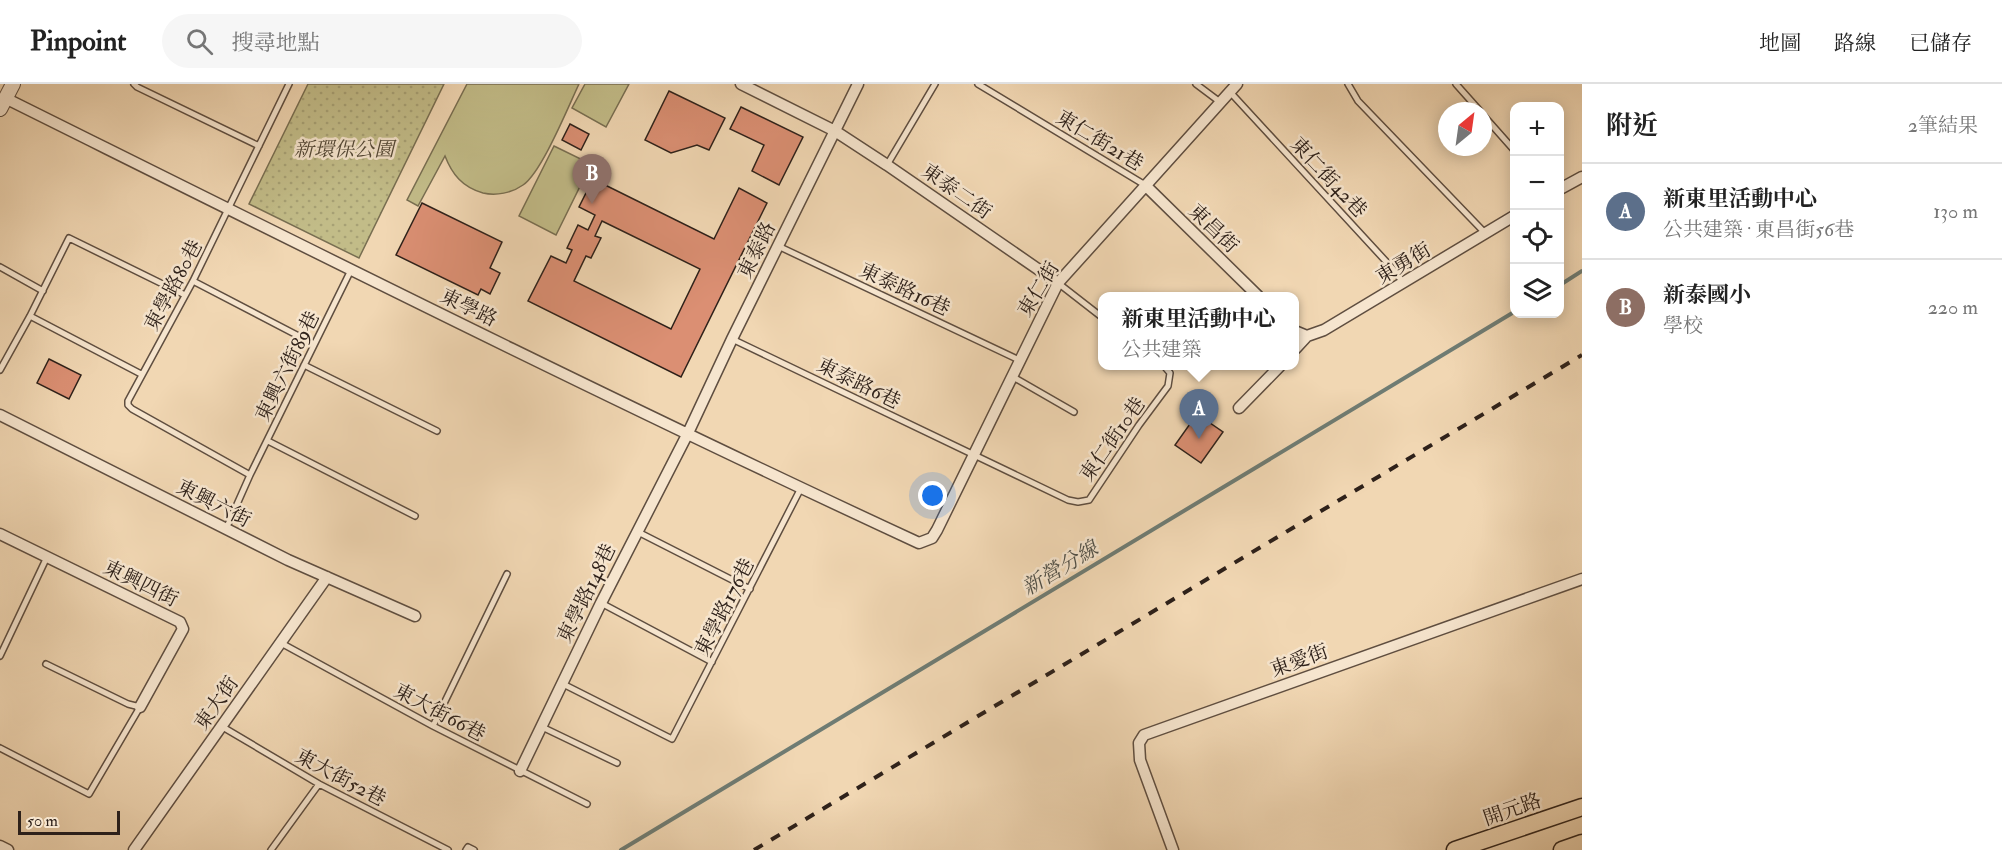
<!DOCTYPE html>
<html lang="zh-TW">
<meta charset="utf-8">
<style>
:root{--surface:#fff;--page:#f6f6f6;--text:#222;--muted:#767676;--line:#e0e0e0;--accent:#b45309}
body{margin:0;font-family:"IM FELL Double Pica","Noto Serif TC",serif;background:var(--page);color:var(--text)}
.controls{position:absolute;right:18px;top:18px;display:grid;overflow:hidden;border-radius:12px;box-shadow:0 3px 15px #0003}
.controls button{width:54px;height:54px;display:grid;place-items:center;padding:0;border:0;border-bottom:2px solid var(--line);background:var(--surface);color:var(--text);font:30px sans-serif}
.compass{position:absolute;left:1438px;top:18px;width:54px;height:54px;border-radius:50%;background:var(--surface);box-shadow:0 3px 15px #0003;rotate:29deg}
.scale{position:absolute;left:18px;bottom:15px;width:102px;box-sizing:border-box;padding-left:6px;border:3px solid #2e211a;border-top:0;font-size:16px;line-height:21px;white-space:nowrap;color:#2e211a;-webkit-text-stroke:4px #f6e5ce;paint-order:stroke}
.you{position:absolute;left:933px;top:412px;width:21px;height:21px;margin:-15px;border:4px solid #fff;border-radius:50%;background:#1a73e8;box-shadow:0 0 0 9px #1a73e833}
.badge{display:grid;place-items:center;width:39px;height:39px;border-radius:50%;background:var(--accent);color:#fff;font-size:20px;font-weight:700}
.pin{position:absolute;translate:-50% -50px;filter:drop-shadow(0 2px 3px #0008)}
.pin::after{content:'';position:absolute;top:32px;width:21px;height:18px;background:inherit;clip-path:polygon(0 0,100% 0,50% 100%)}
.popup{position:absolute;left:1098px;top:208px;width:201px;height:78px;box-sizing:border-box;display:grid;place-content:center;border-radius:12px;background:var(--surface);filter:drop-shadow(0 2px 4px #0005);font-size:20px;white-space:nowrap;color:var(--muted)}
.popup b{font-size:22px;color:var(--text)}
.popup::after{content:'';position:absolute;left:50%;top:100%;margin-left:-12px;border:12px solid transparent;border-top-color:var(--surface)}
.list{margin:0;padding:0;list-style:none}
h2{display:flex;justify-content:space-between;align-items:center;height:78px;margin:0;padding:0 24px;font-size:26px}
h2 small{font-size:20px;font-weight:400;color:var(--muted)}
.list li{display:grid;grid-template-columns:39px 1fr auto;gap:18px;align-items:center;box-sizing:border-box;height:96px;padding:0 24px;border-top:2px solid var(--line)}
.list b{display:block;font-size:22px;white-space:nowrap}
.list p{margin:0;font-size:20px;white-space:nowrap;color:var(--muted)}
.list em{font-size:20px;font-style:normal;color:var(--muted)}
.icon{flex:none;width:33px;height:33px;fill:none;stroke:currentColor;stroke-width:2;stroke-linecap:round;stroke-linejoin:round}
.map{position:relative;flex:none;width:1582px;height:766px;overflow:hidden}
header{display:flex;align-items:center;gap:36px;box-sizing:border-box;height:84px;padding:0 30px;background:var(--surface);border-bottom:2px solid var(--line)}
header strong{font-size:28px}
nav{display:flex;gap:33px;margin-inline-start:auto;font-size:21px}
.search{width:420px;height:54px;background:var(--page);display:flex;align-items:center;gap:15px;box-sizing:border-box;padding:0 21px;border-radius:33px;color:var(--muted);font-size:22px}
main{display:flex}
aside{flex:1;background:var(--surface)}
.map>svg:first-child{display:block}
.grass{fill:url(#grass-dots);stroke:#786e51;stroke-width:1.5}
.garden{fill:#c2bc88;stroke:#786e51;stroke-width:1.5}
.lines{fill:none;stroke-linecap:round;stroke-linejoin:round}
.stream{stroke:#6f7c73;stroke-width:4}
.building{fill:#db8f73;stroke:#2e211a;stroke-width:1.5;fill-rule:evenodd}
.service-casing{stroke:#5f4e40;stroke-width:8}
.minor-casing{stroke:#5f4e40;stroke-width:13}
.tertiary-casing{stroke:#5f4e40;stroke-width:16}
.primary-casing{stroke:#2e211a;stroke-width:19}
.service{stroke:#f6e5ce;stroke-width:5}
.minor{stroke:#f6e5ce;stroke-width:10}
.tertiary{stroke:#f6e5ce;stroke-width:14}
.primary{stroke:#f1d7b3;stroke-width:16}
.rail{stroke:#2e211a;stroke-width:4;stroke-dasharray:10 10;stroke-linecap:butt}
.labels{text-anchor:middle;stroke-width:5;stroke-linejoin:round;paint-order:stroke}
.street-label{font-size:20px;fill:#2e211a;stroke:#f6e5ce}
.park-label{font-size:20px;font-style:italic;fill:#534836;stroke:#f6e5ce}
.water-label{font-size:21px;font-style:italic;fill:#4f4f47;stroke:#f6e5ce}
</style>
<header>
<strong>Pinpoint</strong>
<div class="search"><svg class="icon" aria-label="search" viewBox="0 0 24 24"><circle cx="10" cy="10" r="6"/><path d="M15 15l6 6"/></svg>搜尋地點</div>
<nav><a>地圖</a><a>路線</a><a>已儲存</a></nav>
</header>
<main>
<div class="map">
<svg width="1582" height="766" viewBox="0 0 1582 766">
<defs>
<pattern id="grass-dots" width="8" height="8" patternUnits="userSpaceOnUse" patternTransform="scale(1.5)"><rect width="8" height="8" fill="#c2bc88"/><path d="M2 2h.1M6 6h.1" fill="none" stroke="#a7a175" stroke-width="1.8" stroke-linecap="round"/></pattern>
</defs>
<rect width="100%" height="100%" fill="#f1d7b3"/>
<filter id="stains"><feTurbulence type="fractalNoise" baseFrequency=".00333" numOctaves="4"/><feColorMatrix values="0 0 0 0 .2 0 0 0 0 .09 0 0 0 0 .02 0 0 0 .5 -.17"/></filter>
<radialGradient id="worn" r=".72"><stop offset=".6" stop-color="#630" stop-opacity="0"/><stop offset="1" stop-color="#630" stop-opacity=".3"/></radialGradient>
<!-- grass -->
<path class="grass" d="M308,0H444L359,174L249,120Z"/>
<!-- garden -->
<path class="garden" d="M467,0H579C568,23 542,88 523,101C512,109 496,112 483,109C462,103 452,90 445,72L418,122L407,116Z
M585,0H629L606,43L572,24Z
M554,62L591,80L556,151L519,132Z"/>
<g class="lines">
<!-- stream -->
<path class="stream" d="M1560,201L1582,187
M621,766L1514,228"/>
</g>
<!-- building -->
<path class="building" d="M669,7L725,34L709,66L697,61L671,69L645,56Z
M741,23L803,53L779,101L752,87L764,61L730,45Z
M570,40L589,50L581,66L562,56Z
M593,95L714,155L739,104L767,119L681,293L528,217L551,172L566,179L572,166L567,164L578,141L588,146L595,131L579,123ZM602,137L700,185L671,245L574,197L586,172L591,174L601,154L595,152Z
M422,119L502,158L490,184L500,189L490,210L481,205L478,211L396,171Z
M49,275L81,291L69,315L37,299Z
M1197,330L1223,348L1201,379L1175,361Z"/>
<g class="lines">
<!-- service casing -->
<g class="service-casing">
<path id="service" d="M134,0L137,3L259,62
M978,0L1145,101
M1196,0L1220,18
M1348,0L1358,17L1486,150
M1456,0L1480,27
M1230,8L1393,185L1404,200
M1483,31L1514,66
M887,81L935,0
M778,162L1019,276
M0,183L43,207
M193,197L314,260
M1058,199L1103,234
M30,232L141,290
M732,255L1068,416L1078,418L1089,416L1139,341L1168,302L1170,289L1164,282
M304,281L437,347
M0,286L30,232L69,154L185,211
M1013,293L1074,328
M268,357L415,432
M250,391L132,325L128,321V317L193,197L289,0
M226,445L250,391L351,186
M638,448L750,505
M601,519L712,578
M281,559L433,642L587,720
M0,572L47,473
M563,600L672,655L801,404
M221,642L319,700L448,766
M433,642L507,490
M542,643L617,679
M0,664L89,710L140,623L128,620L46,580
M271,766L319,700
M466,766L468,763L474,766"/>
</g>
<!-- minor casing -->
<g class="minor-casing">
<path id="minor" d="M741,0L835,47L887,81L1058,199
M5,14C309,165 612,317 919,459L932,454L937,446L1058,199L1237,0
M1145,101L1258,212
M1560,105L1582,93
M1295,247L1307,252
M1295,265L1307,252L1324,246L1514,132
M1239,324L1280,282
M0,331L288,476L415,532
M0,450L180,538L183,545L140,623
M520,687L601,519L688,349L732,255L858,0
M0,762L8,766
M134,766L327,493
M1173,766L1140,676L1139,659L1144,651L1582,495"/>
</g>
<!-- tertiary casing -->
<g class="tertiary-casing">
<path id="tertiary" d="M0,25L13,0"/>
</g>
<!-- primary casing -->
<g class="primary-casing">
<path id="primary" d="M1455,766L1582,723
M1562,766L1582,759"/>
</g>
<!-- service -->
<use href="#service" class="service"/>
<!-- minor -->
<use href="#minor" class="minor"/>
<!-- tertiary -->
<use href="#tertiary" class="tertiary"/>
<!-- primary -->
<use href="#primary" class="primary"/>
<!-- rail -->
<path class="rail" d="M754,766L1582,271"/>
</g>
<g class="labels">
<!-- street labels -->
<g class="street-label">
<text transform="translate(1100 56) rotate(31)" y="7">東仁街21巷</text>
<text transform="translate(1329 93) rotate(47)" y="7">東仁街42巷</text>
<text transform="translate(957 107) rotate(35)" y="7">東泰二街</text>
<text transform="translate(1214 144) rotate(44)" y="7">東昌街</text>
<text transform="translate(756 166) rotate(-64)" y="7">東泰路</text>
<text transform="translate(1403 179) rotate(-31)" y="7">東勇街</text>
<text transform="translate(173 201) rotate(-62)" y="7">東學路80巷</text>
<text transform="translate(905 205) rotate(25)" y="7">東泰路16巷</text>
<text transform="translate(1038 205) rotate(-59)" y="7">東仁街</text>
<text transform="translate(469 223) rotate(26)" y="7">東學路</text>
<text transform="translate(287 282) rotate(-64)" y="7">東興六街89巷</text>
<text transform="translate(859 299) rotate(26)" y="7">東泰路6巷</text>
<text transform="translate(1112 355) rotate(-55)" y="7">東仁街10巷</text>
<text transform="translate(214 419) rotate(27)" y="7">東興六街</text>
<text transform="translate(141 499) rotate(26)" y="7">東興四街</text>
<text transform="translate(586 509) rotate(-64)" y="7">東學路148巷</text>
<text transform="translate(724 523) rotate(-63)" y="7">東學路176巷</text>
<text transform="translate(1299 576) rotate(-20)" y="7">東愛街</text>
<text transform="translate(216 619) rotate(-55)" y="7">東大街</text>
<text transform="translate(440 628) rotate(28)" y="7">東大街66巷</text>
<text transform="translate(341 693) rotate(28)" y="7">東大街52巷</text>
<text transform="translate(1512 725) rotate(-19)" y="7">開元路</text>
</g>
<!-- park labels -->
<g class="park-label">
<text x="344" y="72">新環保公園</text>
</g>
<!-- water labels -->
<g class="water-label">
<text transform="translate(1060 484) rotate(-31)" y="7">新營分線</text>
</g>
</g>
<rect width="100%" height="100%" filter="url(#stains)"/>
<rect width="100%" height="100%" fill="url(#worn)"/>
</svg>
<div class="controls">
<button>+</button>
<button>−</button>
<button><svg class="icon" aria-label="locate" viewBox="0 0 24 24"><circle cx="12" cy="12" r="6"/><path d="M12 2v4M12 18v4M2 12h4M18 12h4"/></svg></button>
<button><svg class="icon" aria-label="layers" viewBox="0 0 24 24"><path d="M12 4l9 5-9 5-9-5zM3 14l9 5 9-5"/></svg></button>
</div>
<svg class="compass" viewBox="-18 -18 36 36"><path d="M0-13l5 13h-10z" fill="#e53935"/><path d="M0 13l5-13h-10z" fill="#767676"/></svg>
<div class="scale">50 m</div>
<div class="you"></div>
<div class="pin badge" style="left:1199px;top:355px;background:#5c6f8a">A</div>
<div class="popup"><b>新東里活動中心</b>公共建築</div>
<div class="pin badge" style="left:592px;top:120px;background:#8d6e63">B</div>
</div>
<aside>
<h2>附近<small>2筆結果</small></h2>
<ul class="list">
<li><span class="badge" style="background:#5c6f8a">A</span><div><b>新東里活動中心</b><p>公共建築 · 東昌街56巷</p></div><em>130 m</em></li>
<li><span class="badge" style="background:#8d6e63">B</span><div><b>新泰國小</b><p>學校</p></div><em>220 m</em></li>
</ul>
</aside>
</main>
